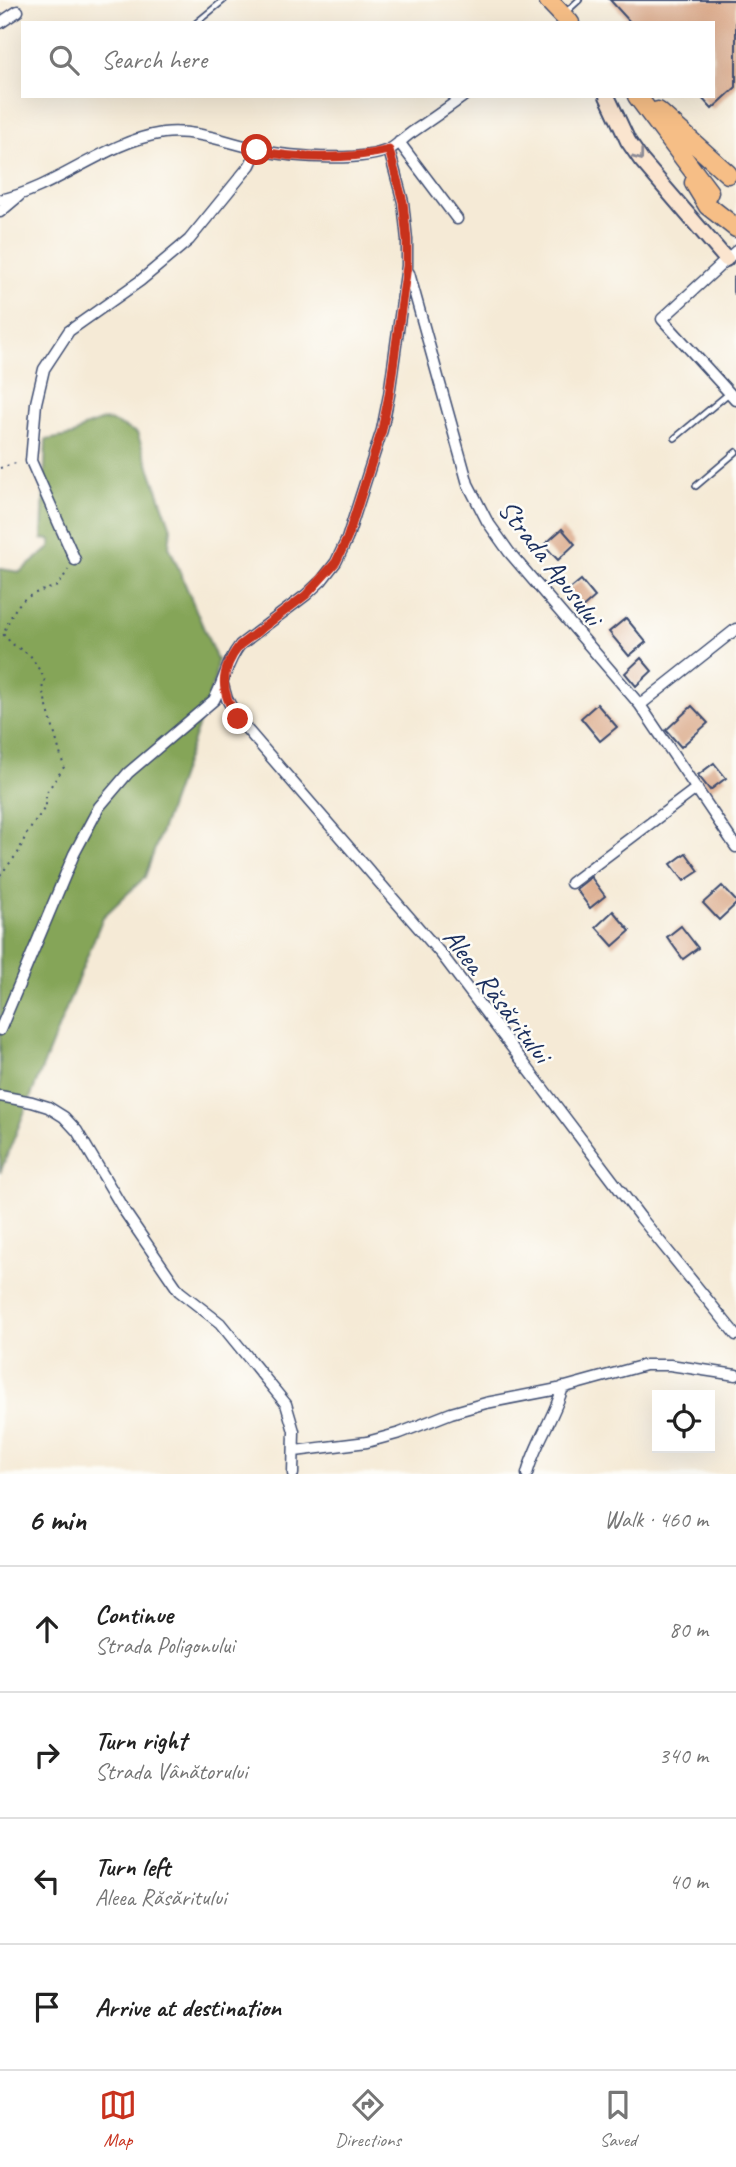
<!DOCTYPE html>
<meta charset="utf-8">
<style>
:root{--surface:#fff;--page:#f2f2f2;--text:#222;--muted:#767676;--line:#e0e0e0;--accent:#c8321e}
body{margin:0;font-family:Caveat,sans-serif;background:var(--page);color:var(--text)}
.controls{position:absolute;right:21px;bottom:21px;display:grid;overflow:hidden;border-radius:0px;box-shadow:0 7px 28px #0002}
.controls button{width:63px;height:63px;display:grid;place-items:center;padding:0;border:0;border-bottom:2px solid var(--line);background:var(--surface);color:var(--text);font:35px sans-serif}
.stop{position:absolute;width:21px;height:21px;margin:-16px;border:5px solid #c8321e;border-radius:50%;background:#fff}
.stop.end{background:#c8321e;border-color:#fff;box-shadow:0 2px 7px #0008}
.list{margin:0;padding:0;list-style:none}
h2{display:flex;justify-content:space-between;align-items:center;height:91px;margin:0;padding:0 28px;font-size:30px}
h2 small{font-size:23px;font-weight:400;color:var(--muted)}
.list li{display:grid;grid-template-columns:46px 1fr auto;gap:21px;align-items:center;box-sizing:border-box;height:126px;padding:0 28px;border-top:2px solid var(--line)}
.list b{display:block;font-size:26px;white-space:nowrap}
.list p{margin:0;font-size:23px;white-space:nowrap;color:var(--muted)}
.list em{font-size:23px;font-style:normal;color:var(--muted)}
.icon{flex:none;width:38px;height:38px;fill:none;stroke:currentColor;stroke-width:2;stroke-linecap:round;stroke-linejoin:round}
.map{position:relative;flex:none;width:736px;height:1474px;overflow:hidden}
.search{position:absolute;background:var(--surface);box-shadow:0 7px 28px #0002;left:21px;right:21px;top:21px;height:77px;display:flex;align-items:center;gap:18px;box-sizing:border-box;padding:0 24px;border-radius:0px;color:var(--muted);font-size:26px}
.sheet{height:595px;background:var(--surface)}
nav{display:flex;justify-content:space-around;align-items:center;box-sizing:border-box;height:98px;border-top:2px solid var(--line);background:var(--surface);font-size:19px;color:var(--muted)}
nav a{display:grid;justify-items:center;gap:4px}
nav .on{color:var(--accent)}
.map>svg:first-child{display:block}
.forest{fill:#85a559;stroke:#506a5c;stroke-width:2}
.building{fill:#daa888}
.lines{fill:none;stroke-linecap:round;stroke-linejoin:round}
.lane-casing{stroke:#3c4b70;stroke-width:8}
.street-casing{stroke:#3c4b70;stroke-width:13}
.secondary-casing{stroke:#3c4b70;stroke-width:18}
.highway-casing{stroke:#3c4b70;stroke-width:21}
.path{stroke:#3c4b70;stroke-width:2;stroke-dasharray:2 5;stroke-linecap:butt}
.lane{stroke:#fff;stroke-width:4.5}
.street{stroke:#fff;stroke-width:10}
.secondary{stroke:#fbe5cf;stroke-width:14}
.highway{stroke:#f6be86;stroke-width:18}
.oneway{stroke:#8b8a96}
.route{stroke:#c8321e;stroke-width:9}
.labels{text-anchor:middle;stroke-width:5;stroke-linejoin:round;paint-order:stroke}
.street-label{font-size:28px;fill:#1b2f5e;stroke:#fdfcf7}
</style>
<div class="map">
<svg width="736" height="1474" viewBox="0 0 736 1474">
<rect width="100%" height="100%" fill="#fdfcf7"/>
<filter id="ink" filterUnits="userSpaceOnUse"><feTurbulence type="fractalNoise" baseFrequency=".0143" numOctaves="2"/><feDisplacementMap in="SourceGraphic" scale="14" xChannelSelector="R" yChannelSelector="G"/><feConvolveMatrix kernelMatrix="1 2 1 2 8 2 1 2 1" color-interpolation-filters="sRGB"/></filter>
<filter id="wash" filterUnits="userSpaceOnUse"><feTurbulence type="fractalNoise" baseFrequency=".00686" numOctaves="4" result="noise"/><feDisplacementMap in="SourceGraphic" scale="28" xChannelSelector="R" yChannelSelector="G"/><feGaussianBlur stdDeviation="1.57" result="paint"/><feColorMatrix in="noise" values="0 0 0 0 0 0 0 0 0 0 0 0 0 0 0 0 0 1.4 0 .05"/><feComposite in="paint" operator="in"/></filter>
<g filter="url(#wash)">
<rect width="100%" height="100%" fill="#f5ead6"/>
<!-- forest -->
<path class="forest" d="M103,420L111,421L137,433L171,528L169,546L217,660L215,678L145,877L103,917L0,1173V569L20,572L50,548L51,540L42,539L46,440L74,435L84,427Z"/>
<g id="blocks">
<!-- building -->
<path class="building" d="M610,0H736V87L712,109L700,96H713V23H631Z
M562,529L575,544L558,560L544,545Z
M581,580L595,597L580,610L565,593Z
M626,618L646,642L629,656L609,632Z
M641,658L652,671L636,686L625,673Z
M597,704L617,727L600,741L581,718Z
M692,706L708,723L681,747L666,730Z
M714,763L726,778L710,790L698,775Z
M686,853L699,871L684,881L671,864Z
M591,877L605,896L590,908L576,889Z
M722,886L736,901V904L719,920L703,903Z
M613,911L630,931L613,946L596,927Z
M681,926L698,948L683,959L667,937Z"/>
</g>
</g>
<g filter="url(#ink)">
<use href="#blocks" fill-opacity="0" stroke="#3c4b70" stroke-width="2"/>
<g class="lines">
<!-- lane casing -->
<g class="lane-casing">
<path id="lane" d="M566,12L579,0
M196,23L224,0
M736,280V291
M675,438L728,394
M696,486L736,452"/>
</g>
<!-- street casing -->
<g class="street-casing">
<path id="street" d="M0,23L18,11
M399,142L457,219
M0,200C57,188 104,142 163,133C192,129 224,141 252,148C282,157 362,163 390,149C397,145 404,138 411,133C429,121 446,109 464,96
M0,212L19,196
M736,251L662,319L736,400
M409,273L468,484L487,521L509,552L640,705L736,847
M75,560L31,461L36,403L44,369L69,331L140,281L189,240L250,165L257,150
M223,685L227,699L238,719L442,955L641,1218L736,1335
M640,705L736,629
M571,883L697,788
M0,1030L74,854L99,807L128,773L214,700C224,682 227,661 240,645L306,595L322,580L336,562L347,539L382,430L389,395L407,266V240L403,202L389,150
M0,1096L32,1102L48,1107L64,1117L77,1131L125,1212L179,1291L220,1323L286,1404L294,1431L293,1474
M295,1451L367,1442L400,1433L451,1413L486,1403L558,1389L645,1365H670L736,1375
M527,1474C535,1443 554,1418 563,1387"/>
</g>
<!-- secondary casing -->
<g class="secondary-casing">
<path id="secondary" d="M607,96L628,141L641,160L726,259"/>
</g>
<!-- highway casing -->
<g class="highway-casing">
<path id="highway" d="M548,0L570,23
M637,96L709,192
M658,111L728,174
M694,183L708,206L736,228"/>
</g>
<!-- path -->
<path class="path" d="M0,468L19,462
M0,875L18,853L26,835L46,806V793L64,767L42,689L45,679L30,655L12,644L3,634C18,600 21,596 58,586L68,570"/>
<!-- lane -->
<use href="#lane" class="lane"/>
<!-- street -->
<use href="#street" class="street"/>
<!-- secondary -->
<use href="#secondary" class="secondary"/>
<!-- highway -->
<use href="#highway" class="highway"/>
</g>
<!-- one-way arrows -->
<defs><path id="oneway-chevron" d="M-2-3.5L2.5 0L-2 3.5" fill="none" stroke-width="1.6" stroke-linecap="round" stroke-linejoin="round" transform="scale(1.75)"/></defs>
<use class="oneway" href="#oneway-chevron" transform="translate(639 156) rotate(53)"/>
</g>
<g class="lines" filter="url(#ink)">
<!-- route -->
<path class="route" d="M238,719C220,692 219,671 240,645L306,595L336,562L347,539L382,430L389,395L407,266V240L403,202L389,150C352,159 294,160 257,150"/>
</g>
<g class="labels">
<!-- street labels -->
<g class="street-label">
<text transform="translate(551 562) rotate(52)" y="10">Strada Apusului</text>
<text transform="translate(498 995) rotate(53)" y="10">Aleea Răsăritului</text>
</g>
</g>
</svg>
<div class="controls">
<button><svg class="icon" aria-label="locate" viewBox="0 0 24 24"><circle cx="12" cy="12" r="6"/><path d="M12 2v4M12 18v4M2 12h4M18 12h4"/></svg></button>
</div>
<div class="stop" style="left:257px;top:150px"></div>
<div class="stop end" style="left:238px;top:719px"></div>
<div class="search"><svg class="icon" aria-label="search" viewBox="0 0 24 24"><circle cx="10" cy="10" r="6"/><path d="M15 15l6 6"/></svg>Search here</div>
</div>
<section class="sheet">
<h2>6 min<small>Walk · 460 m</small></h2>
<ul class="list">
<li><svg class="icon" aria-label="ahead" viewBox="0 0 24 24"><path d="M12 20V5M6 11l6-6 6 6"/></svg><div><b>Continue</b><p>Strada Poligonului</p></div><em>80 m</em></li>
<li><svg class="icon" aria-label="right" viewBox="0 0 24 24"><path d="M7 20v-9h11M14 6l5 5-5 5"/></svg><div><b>Turn right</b><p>Strada Vânătorului</p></div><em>340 m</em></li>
<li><svg class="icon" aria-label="left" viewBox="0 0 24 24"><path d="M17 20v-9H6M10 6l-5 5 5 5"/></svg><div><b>Turn left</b><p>Aleea Răsăritului</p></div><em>40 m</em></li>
<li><svg class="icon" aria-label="arrive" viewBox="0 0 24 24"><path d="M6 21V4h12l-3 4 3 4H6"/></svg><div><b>Arrive at destination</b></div></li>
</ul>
</section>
<nav>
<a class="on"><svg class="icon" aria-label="map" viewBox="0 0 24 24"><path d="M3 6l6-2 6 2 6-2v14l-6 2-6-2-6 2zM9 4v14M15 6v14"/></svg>Map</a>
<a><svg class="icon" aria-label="directions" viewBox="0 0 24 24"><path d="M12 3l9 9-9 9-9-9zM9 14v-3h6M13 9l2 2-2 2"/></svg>Directions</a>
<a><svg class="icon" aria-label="saved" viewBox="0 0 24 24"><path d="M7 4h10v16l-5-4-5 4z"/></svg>Saved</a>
</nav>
